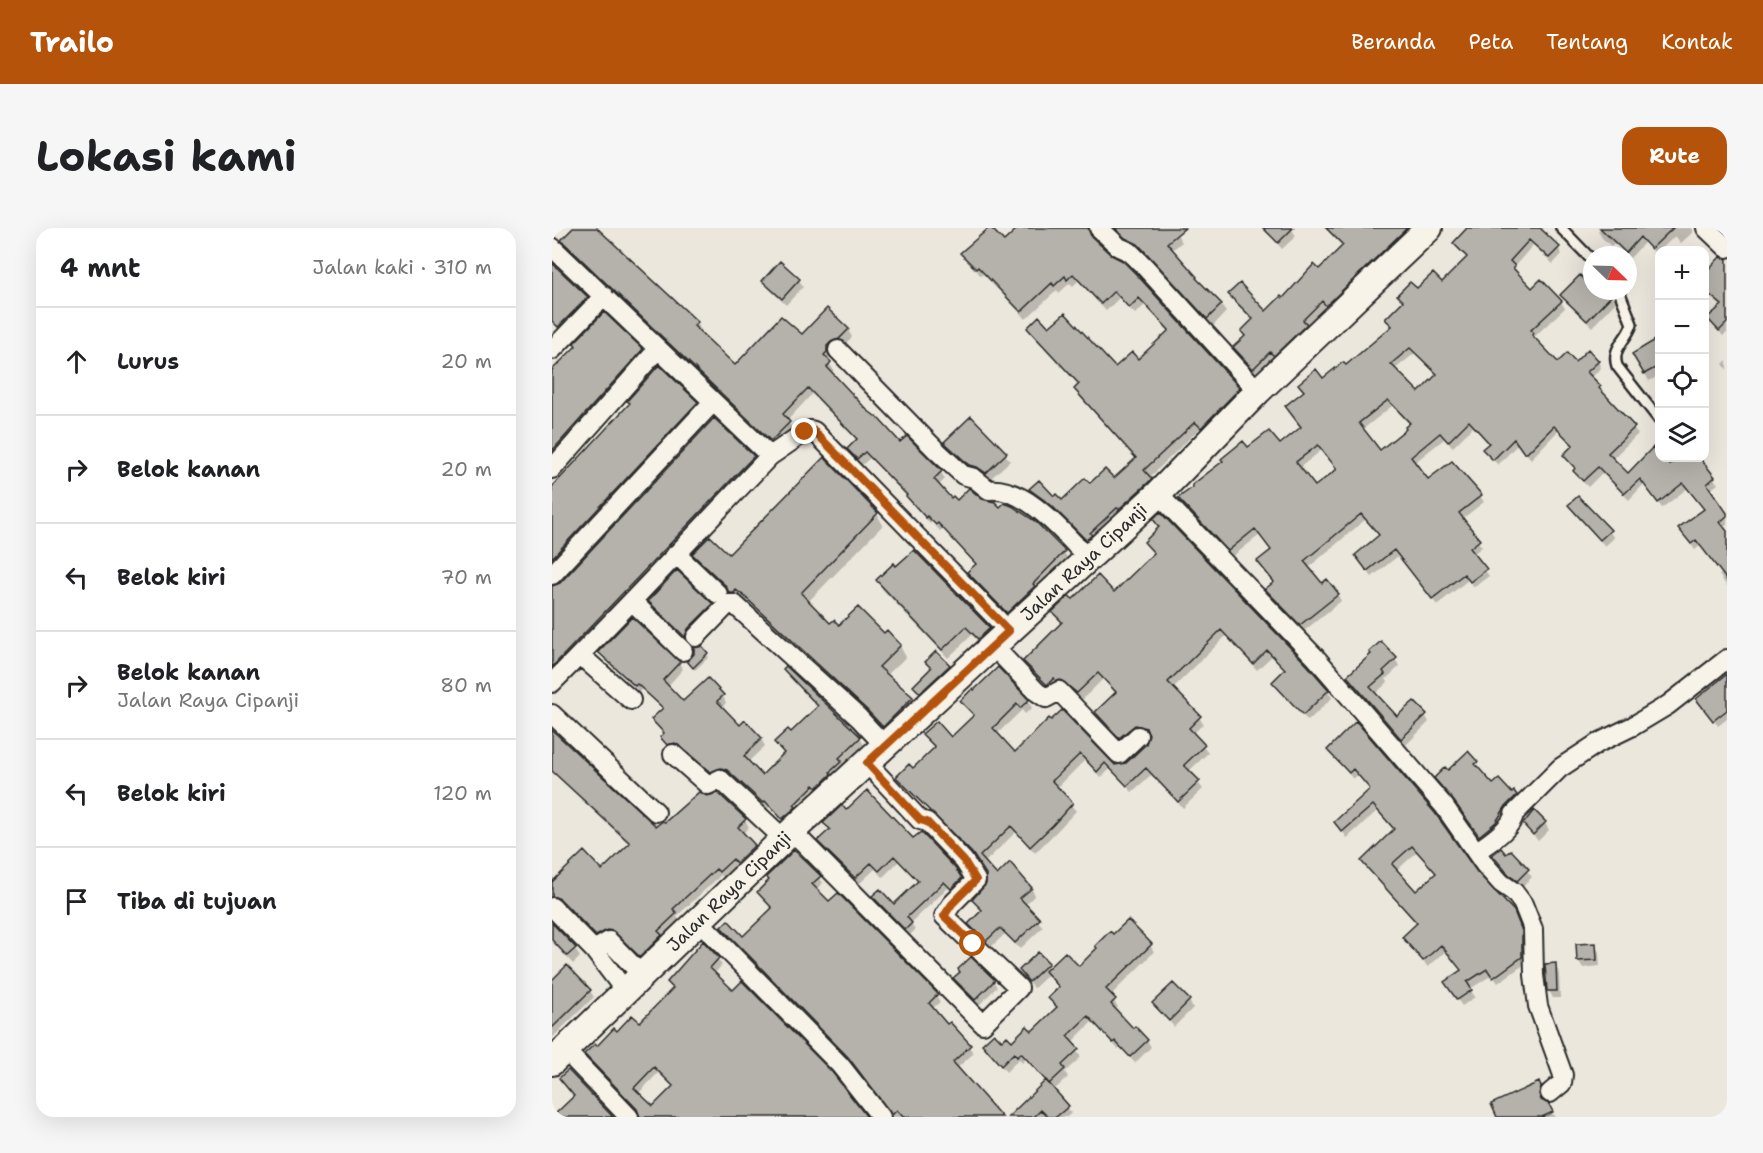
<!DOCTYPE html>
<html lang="id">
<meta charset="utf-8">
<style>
:root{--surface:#fff;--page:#f6f6f6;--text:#202124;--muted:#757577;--line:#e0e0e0;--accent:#b45309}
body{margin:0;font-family:"Shantell Sans",sans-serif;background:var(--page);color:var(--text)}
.controls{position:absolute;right:18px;top:18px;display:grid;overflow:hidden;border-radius:12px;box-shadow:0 6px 24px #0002}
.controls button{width:54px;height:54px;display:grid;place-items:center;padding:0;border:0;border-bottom:2px solid var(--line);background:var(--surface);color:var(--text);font:30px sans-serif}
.compass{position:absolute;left:1031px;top:18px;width:54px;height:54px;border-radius:50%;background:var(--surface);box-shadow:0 6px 24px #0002;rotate:113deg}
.stop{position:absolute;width:18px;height:18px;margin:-14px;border:4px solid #b45309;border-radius:50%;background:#fff}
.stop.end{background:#b45309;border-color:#fff;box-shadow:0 2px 6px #0008}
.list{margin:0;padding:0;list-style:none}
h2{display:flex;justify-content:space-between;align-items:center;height:78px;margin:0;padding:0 24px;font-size:26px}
h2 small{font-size:20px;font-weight:400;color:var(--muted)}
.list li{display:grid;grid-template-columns:39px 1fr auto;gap:18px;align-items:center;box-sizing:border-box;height:108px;padding:0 24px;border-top:2px solid var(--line)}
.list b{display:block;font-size:22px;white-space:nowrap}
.list p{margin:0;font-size:20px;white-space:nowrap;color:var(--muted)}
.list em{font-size:20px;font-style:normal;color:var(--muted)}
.icon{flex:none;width:33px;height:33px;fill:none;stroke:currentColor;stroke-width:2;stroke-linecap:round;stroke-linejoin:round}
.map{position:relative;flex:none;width:1175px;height:889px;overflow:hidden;border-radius:18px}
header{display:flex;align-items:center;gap:36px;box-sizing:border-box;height:84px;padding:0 30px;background:var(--accent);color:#fff}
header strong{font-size:28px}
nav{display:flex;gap:33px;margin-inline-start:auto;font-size:21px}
.intro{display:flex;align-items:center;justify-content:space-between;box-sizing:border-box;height:144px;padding:0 36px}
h1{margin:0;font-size:42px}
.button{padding:15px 27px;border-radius:18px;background:var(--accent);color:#fff;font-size:21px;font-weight:700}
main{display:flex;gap:36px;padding:0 36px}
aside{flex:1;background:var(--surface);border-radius:18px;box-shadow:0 6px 24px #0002}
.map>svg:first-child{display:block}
.shadow{fill:#0003;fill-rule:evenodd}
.building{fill:#b5b2ab;stroke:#2b2b2b;stroke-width:1.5;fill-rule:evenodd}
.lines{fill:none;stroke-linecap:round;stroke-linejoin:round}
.service-casing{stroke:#2b2b2b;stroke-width:14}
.minor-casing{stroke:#2b2b2b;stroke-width:22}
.secondary-casing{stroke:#2b2b2b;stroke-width:30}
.service{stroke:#f7f3e8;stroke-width:9}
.minor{stroke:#f7f3e8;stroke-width:18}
.secondary{stroke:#f7f3e8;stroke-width:26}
.route{stroke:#b45309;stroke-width:8}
.labels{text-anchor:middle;stroke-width:6;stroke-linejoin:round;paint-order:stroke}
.street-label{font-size:18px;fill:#2b2b2b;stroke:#f7f3e8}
</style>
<header>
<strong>Trailo</strong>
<nav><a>Beranda</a><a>Peta</a><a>Tentang</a><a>Kontak</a></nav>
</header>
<div class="intro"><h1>Lokasi kami</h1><a class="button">Rute</a></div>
<main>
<aside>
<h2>4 mnt<small>Jalan kaki · 310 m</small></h2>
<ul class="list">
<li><svg class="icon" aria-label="ahead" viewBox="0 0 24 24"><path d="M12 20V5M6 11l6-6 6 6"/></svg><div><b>Lurus</b></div><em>20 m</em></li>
<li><svg class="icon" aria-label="right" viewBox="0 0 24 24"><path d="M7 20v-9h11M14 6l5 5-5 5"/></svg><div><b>Belok kanan</b></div><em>20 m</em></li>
<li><svg class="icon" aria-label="left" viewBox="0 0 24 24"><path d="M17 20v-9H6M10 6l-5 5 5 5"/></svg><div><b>Belok kiri</b></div><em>70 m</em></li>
<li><svg class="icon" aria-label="right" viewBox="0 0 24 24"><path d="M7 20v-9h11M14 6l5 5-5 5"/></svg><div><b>Belok kanan</b><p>Jalan Raya Cipanji</p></div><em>80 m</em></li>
<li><svg class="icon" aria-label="left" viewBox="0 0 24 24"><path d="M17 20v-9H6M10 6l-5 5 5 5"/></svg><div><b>Belok kiri</b></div><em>120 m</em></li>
<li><svg class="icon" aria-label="arrive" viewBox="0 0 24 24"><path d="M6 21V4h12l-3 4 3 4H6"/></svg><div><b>Tiba di tujuan</b></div></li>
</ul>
</aside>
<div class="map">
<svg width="1175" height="889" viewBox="0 0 1175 889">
<rect width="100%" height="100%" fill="#ebe7dd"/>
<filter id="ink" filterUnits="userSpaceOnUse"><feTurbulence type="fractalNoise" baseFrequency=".0167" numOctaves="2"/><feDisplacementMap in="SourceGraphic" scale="12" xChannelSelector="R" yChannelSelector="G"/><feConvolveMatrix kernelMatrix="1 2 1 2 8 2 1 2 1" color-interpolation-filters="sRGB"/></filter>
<g filter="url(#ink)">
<!-- shadow -->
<path class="shadow" d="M23,0H43L145,95L149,102L146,105L183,139L250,109L296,102L300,109L291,118L279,126L276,134L282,142L279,145L314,183L348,216L355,210L389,244L393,251L386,258L399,272L405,274L429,272L512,324L516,331L460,391L421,351L417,344L425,337L391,301L388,303L380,294L378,296L355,269L318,230L310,237L301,228L297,221L306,213L260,166L235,193L241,202L223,219L15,19L11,12Z
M468,0H543L540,11L687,161L691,169L654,207L648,200L597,250L603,259L539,319L505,285L483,269L479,262L510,274L538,257L562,252L584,231L528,169L524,161L528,158L481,108L477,100L497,101L563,141L586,133L617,104L593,77L583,86L567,70L554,83L526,53L521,58L518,55L507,65L505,62L474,91L431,46L429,48L410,25L451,15Z
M561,0H623L622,2L630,14L619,23L669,77L674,84L661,98L592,24L579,17Z
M712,0H739L744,8L730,21Z
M773,0H858L861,5L778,83L774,79L755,99L757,104L706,147L683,119L694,109L701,93L682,73L678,66L714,85L767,43L791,19Z
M917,0H992L989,4L1006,20L1010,26L1001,36L981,17L962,39L980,62L1009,74L1013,80L982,109L1006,136L1046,133L1049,140L1039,150L1086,206L1060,231L1076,247L1101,221L1108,230L1118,238L1129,230H1146L1166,256L1157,263L1175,288V297L1171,300L1175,306V358L1167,347L1170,345L1149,317L1143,322L1132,307L1153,282L1136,260L1110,280L1092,256L1077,272L1050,245L1036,259L1026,249L1022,243L1024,242L1013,228L1022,219L1006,203L979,231L966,216L946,237L932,222L938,216L921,199L901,219L892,211L862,235L876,253L928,268L932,274L910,291L930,319L921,326L937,348L922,359L916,352L885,377L846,328L820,349L808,334L828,308L814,291L756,340L770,357L786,367L789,373L752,403L719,368L715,361L723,355L707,333L720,323L708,307L681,328L632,277L628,271L696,221L728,219L750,200L753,164L748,156L771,152L793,139L841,100L835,91L851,74L847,67L890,56L915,30L903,15ZM863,125L885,148L867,166L842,142ZM840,178L858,197L856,202L828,224L810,202ZM770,222L786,242L763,260L747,240Z
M1050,0H1139L1141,4L1129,15L1123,8L1104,26L1093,14L1078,30L1062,15L1059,18L1050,10L1046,3Z
M1175,32V106L1174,105L1171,108L1157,91L1170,79L1152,63V49Z
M0,37L34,70L39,77L11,105L0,94Z
M247,52L251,59L234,77L216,60L212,53Z
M1040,63H1056L1064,74L1040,99L1014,74L1010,67Z
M1102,114L1108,123V147L1097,153L1082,126Z
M89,122L94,129L5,229L0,224V144Z
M1175,132V142L1171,136Z
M77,173L144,175L148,182L0,342V262L79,176Z
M162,192L201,229L205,236L0,450V359L9,356Z
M394,214L453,226L458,233L438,251L422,244L398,221Z
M272,231L325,286L331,297L256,374L278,398L332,407L335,404L348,418L354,429L334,448L360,470L366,481L338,509L198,377L191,372L188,375H185L180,367L148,337L142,326L177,328Z
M1018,278L1057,303L1062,310L1053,318L1022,285Z
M602,292L776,463L780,470L756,493L726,461L722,454L734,443L720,428L705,442L674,408L620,461L647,489L651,496L641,506L656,525L637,543L651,561L631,580L599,547L580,564L558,541L549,550L533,532L505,560L524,583L504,604L483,625L464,604L432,635L445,649L479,660L483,667L473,677L491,699L468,721L453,706L439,719L422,703L418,696L431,684L422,672L436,657L435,646L426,632L350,556L346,549L361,542L383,521L372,507L399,511L422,489L410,473H476L480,480L473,486L470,482L445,506L463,526L497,492L563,538L575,536L595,517L598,506L587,504L572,516L549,491L545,484L564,466L551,451L530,472L515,459L499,463L477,440L473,433L511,395L502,384L521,373L562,366L603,327L593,314L608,300Z
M362,324L437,401L442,410L432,420L420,407L396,430L331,362L326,353L344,340Z
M98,373L160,377L164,384L137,414L102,380Z
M829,415L848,438L834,451L836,454L823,466L845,491L873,487L877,494L854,517L796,448L820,427Z
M149,420L157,429L143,442L138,437Z
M48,424L127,435L131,441L115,459L131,475L171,468L174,475L169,480L188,499L209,511L213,518L196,534L210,549L233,526L224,514L239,506L266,480L237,448L234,441L308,510L312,517L290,537L292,541L235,597L218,579L215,581L180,549L174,546L163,550L133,524L127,521L120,523L109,509L112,507L101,492L111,481L90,461L87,464L52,431Z
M374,434L397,438L401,445L373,471L363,458L379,441Z
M1175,446V491L1166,498L1150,477Z
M804,495L923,645L965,691L973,712V736L946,755L940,747L918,761L923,769L910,778L898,761L910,743L894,723L876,739L855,716L852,709L865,697L811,633L843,603L825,583L795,610L784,594L819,562L805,547L801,551L776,522ZM865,624L885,646L864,665L844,643Z
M0,504L104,599L112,596L155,570L166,566L193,592L197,599L190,606L206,625L189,641L186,637L172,650L169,647L125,688L127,693L110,710L113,715L93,735L67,709H60L49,714L15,680L0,658V647L3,653L50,644L78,617L0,544Z
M924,535L928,541L927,543L941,558L964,568L968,574L932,614L907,578L896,544Z
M294,584L361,612L402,641L412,658L403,667L396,660L359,695L363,702L358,707L326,675L322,669L342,678L367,655L347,633L331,649L323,641L307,656L271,619L267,613L278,603L273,595Z
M993,595L997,602L986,613L973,596Z
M959,624L980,649L970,659L962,654L942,627L954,628Z
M267,649L271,655L264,662L384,767L388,774L380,781L395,798L397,796L422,825L404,841L449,889H341L340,884L302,837L174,706L170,699L190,710L221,682L206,664Z
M0,697L23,721L28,729L21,736L0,714Z
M151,715L170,737L162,746L313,889H89L88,885L38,832L34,826L65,805L88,796L122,762L117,754ZM106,845L122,859L101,880L86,866Z
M598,717L602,724L558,768L566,779L563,782L581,802L595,812L599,819L583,835L568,819L566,821L540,794L519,815L529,829L513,844L516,849L501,863L519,885L515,889H458L494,854L474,831L470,835L467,831L454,844L431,817L460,815L479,805L506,781L498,770L508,760L497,746L482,760L468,743L496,736L498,741L526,740Z
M1043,717L1047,724L1048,738L1031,740L1026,732Z
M1003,737L1007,744L1008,770H1001L997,763Z
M403,750L441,753L445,759L427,777Z
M0,754L38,763L42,769L0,810Z
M637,773L641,780L622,799L602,775Z
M986,855L995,871L993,876L1003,889H947Z"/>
<!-- building -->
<path class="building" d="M21,0H45L146,94L142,98L183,137L229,88L250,106L275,80L297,101L287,111L279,114L275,118V124L272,127L279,134L275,139L315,182L327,191L348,214L355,208L390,243L382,251L399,270L401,268L405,272L417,260L430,271L443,274L448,279L452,275L460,278L484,294L513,323L481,356L483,358L455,385L415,344L424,336L386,295L384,297L375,288L374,290L354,268L355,267L313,224L305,231L295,221L305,211L256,160L231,186L238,194L219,213L9,12Z
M437,0H439L452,13L466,0H536L539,8L559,27L571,33L585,47L688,160L649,200L643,194L592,242L600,251L567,281L565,280L538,305L540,307L534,312L499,277L477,261L487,252L502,268L504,266L510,272L533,250L538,255L553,241L562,250L584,230L522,161L527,156L475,100L487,88L497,99L513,85L563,139L580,124L586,131L617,102L587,70L577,80L562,63L549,76L521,46L515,52L513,48L502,58L500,55L469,84L426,39L424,41L408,25Z
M563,0H633L615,15L645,49L644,50L670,76L655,91L586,16L573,10Z
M711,0H741L726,15Z
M774,0H855L774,78L770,73L751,92L755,96L722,128L718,124L701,141L681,119L693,108L689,103L701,91L676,66L688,55L714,83L729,68L731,70L762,36L767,41L791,17Z
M915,0H988L1008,19L997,30L977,12L958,33L963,38L961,40L980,60L989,51L1010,73L979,102L982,105L980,107L1006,134L1015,125L1023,134L1036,121L1047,133L1035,144L1049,158L1047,160L1083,199L1056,225L1076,245L1101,219L1107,225V230H1112L1118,236L1127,230H1148L1163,249L1155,256L1175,285V288L1168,294L1175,303V352L1144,312L1139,316L1126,300L1152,281L1131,255L1106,275L1088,251L1072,266L1046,239L1031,253L1021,243L1023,240L1011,227L1021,217L1002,198L975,225H972L962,211L941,232L930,221L937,215L917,193L896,214L888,205L859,229L876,251L900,233L930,267L907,285L928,312L918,320L935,341L918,354L912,346L880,371L842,322L815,343L803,327L827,307L809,286L752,333L770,355L775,351L787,366L748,397L713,361L722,354L705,333L719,322L703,301L676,323L626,270L641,259L640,257L671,233L669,231L691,213L696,219L717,203L728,216L749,199L733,178L752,163L746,156L764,141L771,150L791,134L794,137L840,98L833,91L851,73L845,67L858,54L865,60L881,45L890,54L915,29L901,15ZM858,120L885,146L867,164L839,136ZM836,172L858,195L853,199L854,201L828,222L807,195ZM766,217L785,241L763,258L744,234Z
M1048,0H1121L1099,21L1088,9L1074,25Z
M1168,29L1175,31V95L1167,103L1155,90L1170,77L1152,62V46Z
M228,33L248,51L230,71L210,53Z
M0,35L36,69L6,99L0,93Z
M1028,47L1040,59V63H1060L1061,66L1035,93L1008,67Z
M52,84L91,121L0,223V142L24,118L22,115Z
M1103,112L1107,120V138L1092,146L1080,126Z
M107,137L146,174L0,330V259L78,175L75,173Z
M419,188L455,225L434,245L425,239L417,237L392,214Z
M162,190L202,228L0,439V358L8,355Z
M272,229L326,285L249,365L278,395L282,392L287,397L306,379L332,405L335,402L349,417L327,439L361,469L331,499L315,482L191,367L184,362L182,365H177L174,358L140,326L158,308L177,326Z
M1026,268L1059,302L1048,312L1016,277Z
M608,284L756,438L777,462L751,487L720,454L733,441L715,422L701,436L669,402L616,454L649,488L637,500L653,517L632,537L648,553L626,574L594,540L575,558L553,535L545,544L528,526L500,553L521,575L501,597L478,619L459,598L428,628L445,647L458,634L480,660L468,670L488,691L463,715L448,700L434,713L416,696L430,682L420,672L434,656V646L420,625L344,549L357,536L361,540L383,519L370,506L385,493L399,509L422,487L408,473L421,460L422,462L446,439L477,472L468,480L465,476L441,500L463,524L497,490L499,492L510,482L563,537L574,535L594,516L597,506L594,500L583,497L567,510L543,484L564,464L546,445L525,465L509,452L504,453L502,450L495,457L471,433L510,394L500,384L517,368L521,371L546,347L562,364L602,325L592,314L607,299L601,291Z
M362,322L438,400L426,411L414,399L390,422L324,352L342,335L344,338Z
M125,342L161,376L136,401L133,409L96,373Z
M80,389L128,434L111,452L131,473L156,450L172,467L165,473L188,497L193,492L210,510L192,528L210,547L232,525L222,514L236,501L239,504L266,478L231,441L234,438L309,509L287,530L290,533L278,544L279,546L265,560L262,557L242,577L244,579L230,591L213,573L211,575L175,542L169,540L158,544L128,518L123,515L115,517L108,509L112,505L99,491L111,480L85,456L83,458L46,424Z
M829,413L845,430L831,443L833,446L818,459L845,488L862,473L875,486L849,511L795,448L819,426L817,424Z
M150,418L156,425L141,440L135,433L142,426V420Z
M384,423L398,437L368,465L361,458L379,440L373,434Z
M1175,446V482L1161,493L1144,471Z
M804,493L883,585L925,644L962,683L970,703V729L941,750L935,741L915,754L920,762L905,772L892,754L909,742L889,717L871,733L850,709L865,695L809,633L842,601L821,577L790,604L782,594L818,561L801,541L797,545L775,522ZM860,618L884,645L864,663L840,636Z
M0,502L104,598L111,593L113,594L147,564L155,568L166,565L194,591L186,599L203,617L184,635L181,631L167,644L164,641L121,681L125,685L106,703L110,707L88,729L61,703L55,702L44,708L8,671L0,668V654L32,623L50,642L78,615L0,543Z
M916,523L926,534L923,536L941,556L947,551L960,565L962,563L965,567L954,578L944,594L927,608L901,572L882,550L893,539L896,542Z
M315,562L361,610L369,604L403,640L410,650L399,661L392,654L355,689L360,695L353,702L320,668L328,661L342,676L366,653L342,628L327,643L319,635L303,650L265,613L278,601L271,595L290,577L294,582Z
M982,582L994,594L981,607L971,596Z
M949,620L954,626L959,622L977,641L965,653L957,647L940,627Z
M242,622L269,648L260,656L277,673L286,665L386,766L377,775L395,796L398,794L419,817L401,834L450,889H351L345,882L340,887L296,829L169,699L176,692L191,708L220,680L205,664L217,652L214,649Z
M576,692L600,716L554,761L564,771L559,776L581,800L583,798L596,812L578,829L563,813L561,815L536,788L515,808L527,821L510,837L513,841L497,856L469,825L465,829L462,825L449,838L430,816L442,805L450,813L455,808L460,813L475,798L480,803L505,779L496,770L507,759L493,743L513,724L527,738L545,720L543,718L558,703L561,706Z
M0,695L24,720L15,728L0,712Z
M151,713L167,730L158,740L181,762L190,753L280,844L315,889H88L85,881L32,826L43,816L45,818L62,800L65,803L80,787L88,794L121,760L115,754ZM102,839L121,858L101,878L82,860Z
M1044,715L1045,732L1025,733L1024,716Z
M486,724L497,735L477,754L467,742Z
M419,729L443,752L423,772L401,750L408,744L406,741Z
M1004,735L1005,763H995L993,736Z
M15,737L39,762L0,800V752Z
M621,755L638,772L617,793L600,775Z
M16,842L61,889H0L22,868L7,850Z
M494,852L517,878L504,889H496L489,882L482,889H456Z
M987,854L989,859L987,866L989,872L997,876L1001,884L990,889H945L939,876Z"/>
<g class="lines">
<!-- service casing -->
<g class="service-casing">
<path id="service" d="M1009,0L1040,32
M1067,63L1080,96C1075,112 1059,120 1065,138L1108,193"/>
</g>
<!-- minor casing -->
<g class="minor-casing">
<path id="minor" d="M547,0L567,19L578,24L593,39L706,163
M1154,0L1175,20
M0,19L218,228C145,304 74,381 0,455
M0,122L52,68
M286,122L384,222L411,247L422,250L437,262C474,258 512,306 536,330
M218,228L253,204L258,202L262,203L457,403
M0,241L106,121
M606,266L764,430L892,578L933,637L949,655L962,664L971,676L981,701L982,747L986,778L1011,847L1010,855L998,865
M124,326L166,366
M0,347L161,174
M81,374L131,423
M144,409L176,376H182L307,490L333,518
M441,418L485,464L494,470L507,463L567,526L586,508
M28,427L79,472
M0,486L104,584
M121,526L156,557L168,551L232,611
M240,603L431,796L467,760L392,688L400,676L424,652L412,633L375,594L368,592L315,535
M924,624C936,615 960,601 962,586L1008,540L1046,515L1081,498L1116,477L1175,431
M0,679L42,722L57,713L90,747
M147,693L288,837L329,889
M42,722L74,764
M13,822L77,889"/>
</g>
<!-- secondary casing -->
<g class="secondary-casing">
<g id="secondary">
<path id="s1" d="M0,834L240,603L606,266L706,163L877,0"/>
</g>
</g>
<!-- service -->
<use href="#service" class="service"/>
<!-- minor -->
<use href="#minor" class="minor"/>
<!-- secondary -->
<use href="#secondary" class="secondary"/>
</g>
</g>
<g class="lines" filter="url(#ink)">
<!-- route -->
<path class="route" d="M253,204L258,202L262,203L457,403L315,535L368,592L375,594L412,633L424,652L400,676L392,688L421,716"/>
</g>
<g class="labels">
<!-- street labels -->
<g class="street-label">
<text dy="6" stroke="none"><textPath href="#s1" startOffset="730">Jalan Raya Cipanji</textPath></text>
<text dy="6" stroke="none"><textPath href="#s1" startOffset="246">Jalan Raya Cipanji</textPath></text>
</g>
</g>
</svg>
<div class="controls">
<button>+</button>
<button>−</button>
<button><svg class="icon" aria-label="locate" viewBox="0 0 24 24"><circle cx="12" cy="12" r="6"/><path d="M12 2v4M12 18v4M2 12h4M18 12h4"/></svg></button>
<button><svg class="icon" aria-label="layers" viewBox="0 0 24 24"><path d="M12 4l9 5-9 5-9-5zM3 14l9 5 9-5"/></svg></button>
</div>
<svg class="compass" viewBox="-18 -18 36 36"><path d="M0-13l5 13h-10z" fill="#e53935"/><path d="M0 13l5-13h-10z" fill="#757577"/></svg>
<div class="stop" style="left:421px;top:716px"></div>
<div class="stop end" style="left:253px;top:204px"></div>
</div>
</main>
